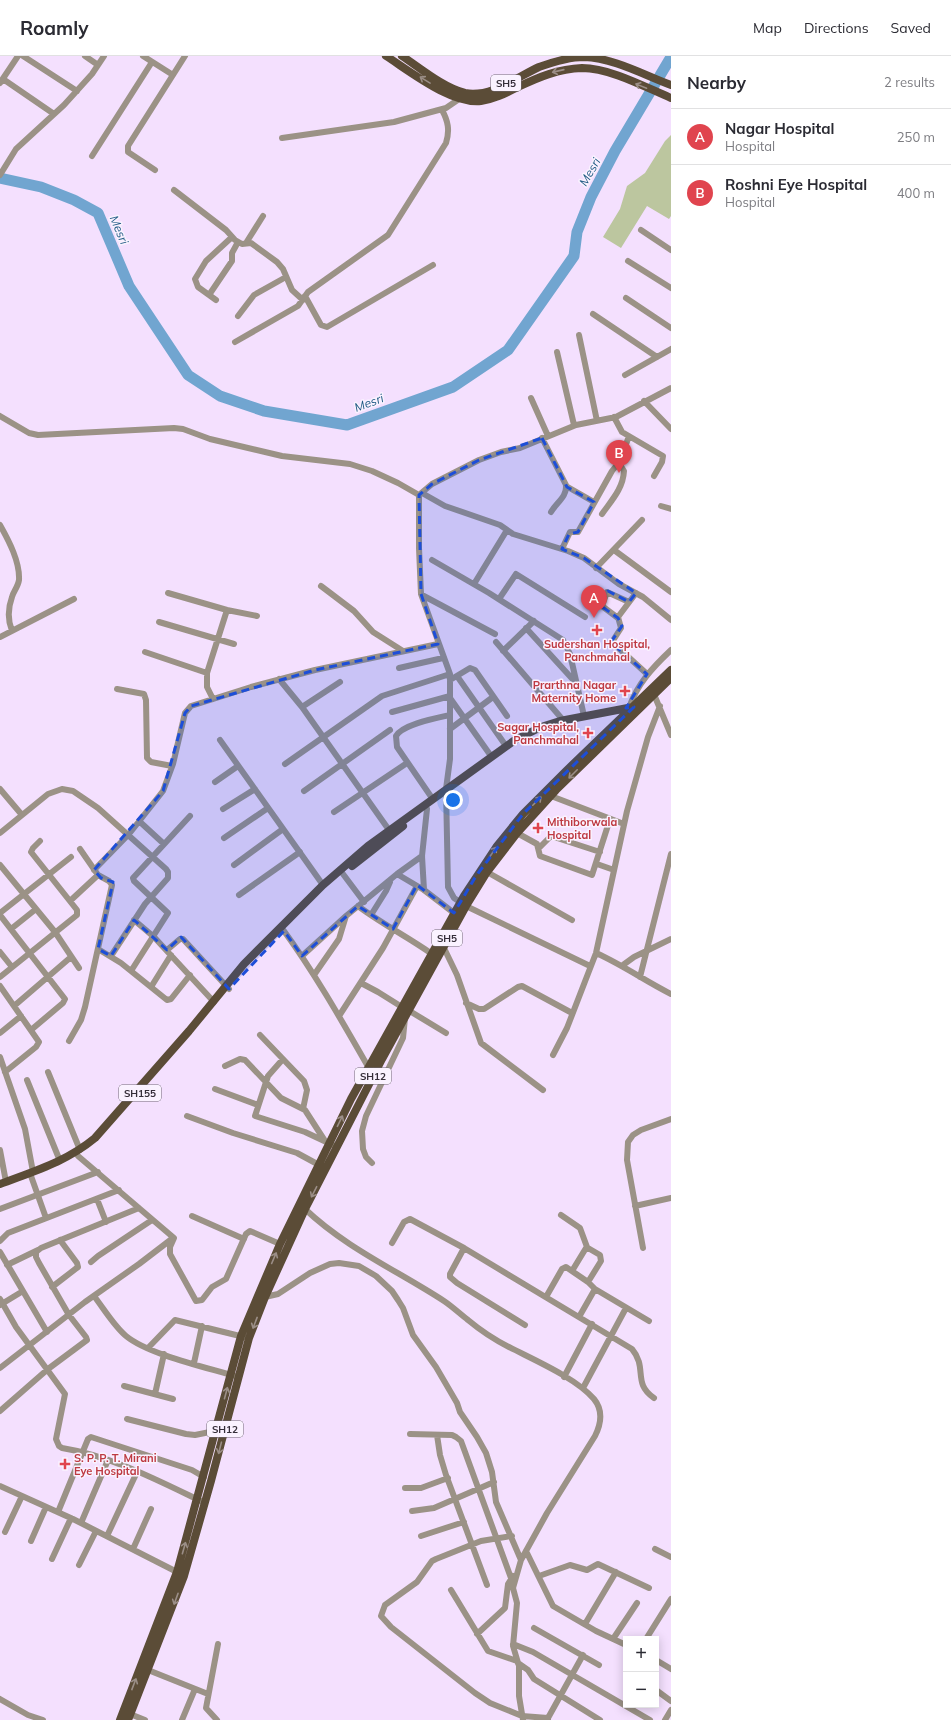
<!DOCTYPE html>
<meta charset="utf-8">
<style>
:root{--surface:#fff;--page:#f2f2f3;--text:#2b2b33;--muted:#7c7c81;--line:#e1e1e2;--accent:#db2777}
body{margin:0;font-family:Mulish,sans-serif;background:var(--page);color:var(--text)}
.controls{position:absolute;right:12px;bottom:12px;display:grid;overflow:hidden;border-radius:0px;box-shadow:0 2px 10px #0003}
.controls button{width:36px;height:36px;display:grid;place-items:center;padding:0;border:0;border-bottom:1px solid var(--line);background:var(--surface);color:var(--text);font:20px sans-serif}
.you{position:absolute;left:453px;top:744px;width:14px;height:14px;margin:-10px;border:3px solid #fff;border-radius:50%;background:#1a73e8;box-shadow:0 0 0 6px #1a73e833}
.badge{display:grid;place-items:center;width:26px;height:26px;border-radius:50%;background:var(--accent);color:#fff;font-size:13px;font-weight:700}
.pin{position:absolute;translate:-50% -33px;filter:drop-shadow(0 1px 2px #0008)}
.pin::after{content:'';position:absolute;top:21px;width:14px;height:12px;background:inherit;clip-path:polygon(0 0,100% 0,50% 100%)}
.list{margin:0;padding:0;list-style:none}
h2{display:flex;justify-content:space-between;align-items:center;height:52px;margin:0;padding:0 16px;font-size:17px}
h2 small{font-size:13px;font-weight:400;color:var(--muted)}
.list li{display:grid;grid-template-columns:26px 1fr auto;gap:12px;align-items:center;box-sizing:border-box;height:56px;padding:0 16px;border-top:1px solid var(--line)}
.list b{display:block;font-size:15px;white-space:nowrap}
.list p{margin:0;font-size:13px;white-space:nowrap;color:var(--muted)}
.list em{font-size:13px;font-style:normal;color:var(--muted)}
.map{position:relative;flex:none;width:671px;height:1664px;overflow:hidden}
header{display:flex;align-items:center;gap:24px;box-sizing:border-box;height:56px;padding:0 20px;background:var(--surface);border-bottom:1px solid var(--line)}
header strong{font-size:19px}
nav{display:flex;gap:22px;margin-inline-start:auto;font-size:14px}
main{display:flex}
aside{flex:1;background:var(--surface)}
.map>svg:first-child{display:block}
.green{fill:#bcc69f}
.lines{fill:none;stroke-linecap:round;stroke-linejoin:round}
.river{stroke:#71a5d0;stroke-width:11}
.minor{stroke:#9b9286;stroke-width:6}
.major{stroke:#5b4c37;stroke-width:8}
.oneway{stroke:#9b8e87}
.marked{fill:#1d4ed8;fill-opacity:0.2;stroke:#1d4ed8;stroke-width:3;stroke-dasharray:8 5;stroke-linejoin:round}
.health-dot{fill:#e0444e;stroke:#faf2ff;stroke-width:1.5}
.labels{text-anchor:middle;stroke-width:3;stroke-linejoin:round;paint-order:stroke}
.shield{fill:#faf2ff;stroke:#706974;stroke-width:1}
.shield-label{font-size:10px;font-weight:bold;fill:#352e39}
.health-label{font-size:11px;font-weight:bold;fill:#be3a42;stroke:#faf2ff;text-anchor:end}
.water-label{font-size:12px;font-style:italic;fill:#1e5983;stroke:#faf2ff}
</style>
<header>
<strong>Roamly</strong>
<nav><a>Map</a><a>Directions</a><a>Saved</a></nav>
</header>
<main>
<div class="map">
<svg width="671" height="1664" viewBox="0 0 671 1664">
<rect width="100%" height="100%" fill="#f4e0fe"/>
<!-- green -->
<path class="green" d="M671,79V160L669,163L647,150L621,192L603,181L620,153L627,130L645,117L665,85Z"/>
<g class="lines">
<!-- river -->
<path class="river" d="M0,122L41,131L74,144L98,157L129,230L188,319L220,340L264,355L347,369L453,331L508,294L574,200L577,176L591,141L615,95L671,1"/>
<!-- minor -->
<path class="minor" d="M23,0L77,35
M85,0L98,9
M143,0L173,19
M3,23L54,58
M0,27L18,0
M282,82L394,66L446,52L462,41
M92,100L152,6
M155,114L128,96V90L185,0
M0,119L16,93L64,49L92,18L104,0
M174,134L226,174L235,184L242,188L251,187L277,206L283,213L292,234L303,244
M641,174L671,194
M246,187L263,160
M628,205L671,232
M209,239L232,205V197L238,186
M305,240L321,269L327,271L433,209
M626,242L671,272
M216,244L198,231L195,223L206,205L232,181
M593,258L657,301
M238,260L254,239L286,221
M579,279L597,365
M235,286L298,250L308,236L388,179L446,87C450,74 448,65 442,54
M557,296L574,369
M625,319L671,293
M531,342L548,380
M644,345L671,373
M0,360L29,377L38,379L174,372L183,373L210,383L282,400L350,408L372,415L398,427L419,439
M614,361L622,376L663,400L662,406L654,420
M542,382L566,429C567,441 557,446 551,456
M566,430L594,446
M422,437L445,450L500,469L513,478L568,495L584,502L619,528L643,541L671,564
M661,450L671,453
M602,458C611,445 623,433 624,415L619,407
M0,469C9,485 20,506 19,524C18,531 13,536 12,541C8,552 8,565 12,575
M562,493L570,476H578L612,415L620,405L629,380
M614,494L671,536
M432,504L489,537L563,584L570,598L584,660
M596,512L642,464
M474,528L507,474
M321,530L354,555L373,576L403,595
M168,537L227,554L257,560
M636,537L618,561L621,572L612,586L647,618
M422,539L495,578
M499,543L516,518L585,561
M618,562L602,550L607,536L629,546
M159,566L234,588
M526,572L577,628
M0,581L74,543
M496,586L563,664
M503,595L534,565
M145,596L207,617
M399,612L443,602
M457,620L506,690
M279,623L302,651L389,774
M450,624L470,612L475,614L507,660
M117,633L144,638L146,644L147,702L151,706L172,710
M653,636L671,679
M450,642L491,700
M213,643L207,631V617L227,554
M302,651L340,626
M629,652C637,628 653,611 671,594
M392,656L450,640
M450,673L493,641
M220,684L323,829
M285,708L382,640L450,618
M215,726L238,710
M0,733L22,759
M304,735L390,674
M551,740L624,768
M432,742L397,691L396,680C403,668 437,662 450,659
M223,753L255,733
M334,756L407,707
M139,765L164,788
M0,777L48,738L62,733L73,735L98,752L166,813L168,816V822L145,848L111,900
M517,777L537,788L540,800L592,819L610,763
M224,782L268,752
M539,792L551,780L600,796
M597,808L614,814
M0,809L55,876L79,912
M234,809L283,773
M94,814L129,778L163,735L173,708L185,657L191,650L251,631L315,614L438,588
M487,816L572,864
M343,818L364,846
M397,818L424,834L454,857
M424,834L422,800L427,753
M239,839L300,796
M70,845L98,819
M358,850C382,868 408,881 432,898
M0,857L71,801
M0,859L65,943L63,947L31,974
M371,859L386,835L390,826
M134,864L154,881L214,946
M11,873L36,853
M284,875C316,919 343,967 370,1014
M443,890L457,919L481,987L543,1034
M98,893L121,907L167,944L171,943L190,919
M167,894L180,883H183L229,933
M0,896L12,911
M596,897C623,909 645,925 671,938
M302,900L346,860L397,818L422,800
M623,909L634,901L671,883
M590,910L466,850L454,842L448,831L446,733L450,703V618L421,538L419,492V439L432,428L479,404L501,396L520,392L576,369L616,361L671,332
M131,915L168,857L134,825L133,822L190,760
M314,919L339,883L346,860
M0,921L77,859V854L31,796L33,792L40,785
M640,921L671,798
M361,927L378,936L402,951
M0,930L39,986L36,991L5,1016
M151,931L171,899
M466,947L479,953H484L518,931L522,930L572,957
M14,950L71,901
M408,954L446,977
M339,960L383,892L417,830
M0,977L21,960
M260,979L304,1025L307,1034L303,1053
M69,985L81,964L85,951L112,829L109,825L98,819L80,793
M553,999L567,972L596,897L627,755L648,681L660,650
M0,1001L25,1073L33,1116
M283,1003L268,1020L255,1060L305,1076L337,1091
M225,1010L240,1003L245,1004L281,1042L305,1054L325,1085
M48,1016L80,1094
M27,1024L60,1105
M215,1033L258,1049
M187,1060L233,1077L297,1097L321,1110
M0,1094L6,1126
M78,1100L174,1182L170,1191V1198L196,1245L202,1244L212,1231L226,1223L246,1178L250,1175L280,1188
M372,1107L366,1101L363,1093L362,1075L366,1060L403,982L405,962
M31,1120L46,1162
M97,1143L106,1166
M635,1150L671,1142
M0,1153L98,1116
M305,1153C346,1192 398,1215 444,1245C453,1251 460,1258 468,1264C480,1274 495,1284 509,1291C534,1304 576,1322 594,1343C603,1354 601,1368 595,1380L547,1457L521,1504
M561,1159L580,1172L587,1191
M192,1160L244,1183
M0,1185L8,1177L119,1134
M392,1187L404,1166L410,1163L464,1192L632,1293C648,1312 632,1327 654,1342
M464,1192L450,1218V1221L457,1227L525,1269
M643,1192L627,1104L628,1086L633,1079L641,1074L671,1063
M0,1196L47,1276
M91,1206L98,1200L152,1164
M7,1209L38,1194
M572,1215L586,1192H588L600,1199L601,1205L588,1226
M52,1231L78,1211L77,1207L60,1184
M94,1240C104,1253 114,1270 126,1280C149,1299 209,1312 238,1321
M265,1241L278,1238L310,1217L330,1208L339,1207L359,1210L376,1220L392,1235L398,1244L403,1252L413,1279L436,1311L457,1347L460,1356L477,1381L486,1397L492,1416L496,1446L521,1504L513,1532L517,1547L513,1590L519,1610V1640L523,1664
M546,1241L562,1213L566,1211L588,1226L595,1233L649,1265
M0,1243L16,1271L65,1338L56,1383L59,1390L62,1392C112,1400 159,1425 205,1447
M0,1249L23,1235
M579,1261L595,1233
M148,1292L175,1264L244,1281
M194,1307L202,1270
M0,1312L85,1246L139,1208L173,1182
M564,1321L592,1268
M124,1330L173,1343
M583,1332L626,1252
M155,1338L164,1298
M0,1355L48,1313L87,1284L86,1281L69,1259L39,1207L36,1201V1196L41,1192L139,1152
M127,1363L186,1378L195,1379L215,1375
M410,1378L452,1379L456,1381L461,1385L511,1522
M437,1379L440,1399L446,1419L487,1529
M0,1430L73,1463L179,1517
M405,1432H421L448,1422
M412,1455L434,1452L494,1426
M58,1456L88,1383L91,1381L192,1414L204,1421
M81,1467L108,1404
M5,1476L22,1440
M107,1480L137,1416
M421,1480L464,1466
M512,1480L481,1485L436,1503L432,1505L417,1526L385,1549L381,1560L391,1571L475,1637L490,1647L522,1660L548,1662
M31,1485L46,1451
M133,1493L151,1453
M655,1493L671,1501
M526,1495L553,1550L596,1575L626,1589
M52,1503L71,1462
M79,1509L96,1475
M539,1520L570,1509L587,1514L598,1508L649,1532
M451,1534L488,1595L517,1605
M585,1568L616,1516
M534,1572L599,1609
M477,1578L505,1552L508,1528L513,1520
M613,1583L637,1547
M646,1583L671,1543
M513,1588L533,1596L650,1664
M656,1604L671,1613
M518,1607L528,1614L534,1623L600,1664
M148,1614L208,1638
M656,1634L671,1645
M0,1643L28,1659L43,1664
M130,1658L145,1664
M182,1664L195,1633
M217,1664L206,1652L218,1588
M548,1664V1662L583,1599
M665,1664L671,1654"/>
<!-- major -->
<path class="major" d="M386,0C411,16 451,48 481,45C495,43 506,37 518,31C539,21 558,13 582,12C610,12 645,31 671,42
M402,0C420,12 444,32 465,37C491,42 517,21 539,11C553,6 569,1 584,1C614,2 644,19 671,29
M352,810L403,770
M0,1128C34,1115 66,1106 95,1082L189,975L244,908L323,829L368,790L515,684L541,671L560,665L633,651
M120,1664L177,1516L241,1280L280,1188L351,1043L464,840L497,790L523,758L566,715L671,614
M128,1664L184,1520L211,1425L249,1282L265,1241L305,1153L382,1003L466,850L487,816L517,777L556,734L671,622"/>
</g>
<!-- one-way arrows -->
<defs><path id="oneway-shaft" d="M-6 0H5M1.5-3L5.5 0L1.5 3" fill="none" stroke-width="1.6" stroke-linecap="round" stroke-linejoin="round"/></defs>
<g class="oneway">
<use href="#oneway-shaft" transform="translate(558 15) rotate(167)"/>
<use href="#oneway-shaft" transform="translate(425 24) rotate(-148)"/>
<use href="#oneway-shaft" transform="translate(641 30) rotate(-158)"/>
<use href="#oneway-shaft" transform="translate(573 718) rotate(135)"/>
<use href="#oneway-shaft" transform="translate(537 745) rotate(-45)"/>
<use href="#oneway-shaft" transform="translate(493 796) rotate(-56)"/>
<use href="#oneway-shaft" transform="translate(340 1065) rotate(-64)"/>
<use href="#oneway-shaft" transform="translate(314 1136) rotate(117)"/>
<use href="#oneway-shaft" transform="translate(274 1202) rotate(-67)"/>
<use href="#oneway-shaft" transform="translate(255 1267) rotate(111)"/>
<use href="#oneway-shaft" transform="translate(226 1337) rotate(-75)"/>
<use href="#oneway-shaft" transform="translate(220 1392) rotate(104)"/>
<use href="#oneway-shaft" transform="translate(184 1492) rotate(-74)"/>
<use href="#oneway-shaft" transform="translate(176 1543) rotate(110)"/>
<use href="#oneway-shaft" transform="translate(134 1628) rotate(-69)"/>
</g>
<!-- marked area -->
<path class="marked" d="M542,382L567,431L594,446L578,476L569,478L562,493L584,502L636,537L629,546L608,535L601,550L618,562L622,570L611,586L647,618L626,652L634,651L523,758L476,820L454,857L417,829L393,873L358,850L302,900L284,875L229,933L181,881L167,894L134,864L111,900L98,893L113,826L101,822L94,814L163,735L185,657L191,650L315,614L438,588L421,538L419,439L432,428L479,404Z"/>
<!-- markers -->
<g class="health-dot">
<path d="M595 568h4v4h4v4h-4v4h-4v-4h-4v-4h4z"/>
<path d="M623 629h4v4h4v4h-4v4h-4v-4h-4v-4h4z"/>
<path d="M586 671h4v4h4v4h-4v4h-4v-4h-4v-4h4z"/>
<path d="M536 766h4v4h4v4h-4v4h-4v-4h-4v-4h4z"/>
<path d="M63 1402h4v4h4v4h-4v4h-4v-4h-4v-4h4z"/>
</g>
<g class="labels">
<!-- shield labels -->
<g class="shield">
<rect x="491" y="19" width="30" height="16" rx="3"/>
<rect x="432" y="874" width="30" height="16" rx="3"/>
<rect x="355" y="1012" width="36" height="16" rx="3"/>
<rect x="119" y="1029" width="42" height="16" rx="3"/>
<rect x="207" y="1365" width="36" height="16" rx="3"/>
</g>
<g class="shield-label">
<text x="506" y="31">SH5</text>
<text x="447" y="886">SH5</text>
<text x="373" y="1024">SH12</text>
<text x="140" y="1041">SH155</text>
<text x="225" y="1377">SH12</text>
</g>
<!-- health labels -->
<g class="health-label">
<text x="597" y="592" text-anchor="middle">Sudershan Hospital,<tspan x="597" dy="13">Panchmahal</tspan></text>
<text x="616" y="633">Prarthna Nagar<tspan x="616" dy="13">Maternity Home</tspan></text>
<text x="579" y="675">Sagar Hospital,<tspan x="579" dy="13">Panchmahal</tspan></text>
<text x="547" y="770" text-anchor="start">Mithiborwala<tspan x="547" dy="13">Hospital</tspan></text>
<text x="74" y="1406" text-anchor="start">S. P. P. T. Mirani<tspan x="74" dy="13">Eye Hospital</tspan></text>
</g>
<!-- water labels -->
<g class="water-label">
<text transform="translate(590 116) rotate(-60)" y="4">Mesri</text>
<text transform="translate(119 174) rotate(67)" y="4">Mesri</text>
<text transform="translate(369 347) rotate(-20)" y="4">Mesri</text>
</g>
</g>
</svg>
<div class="controls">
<button>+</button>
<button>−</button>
</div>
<div class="you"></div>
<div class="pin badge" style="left:594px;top:562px;background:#e0444e">A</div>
<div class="pin badge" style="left:619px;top:417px;background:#e0444e">B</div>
</div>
<aside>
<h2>Nearby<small>2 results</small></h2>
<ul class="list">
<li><span class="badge" style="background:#e0444e">A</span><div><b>Nagar Hospital</b><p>Hospital</p></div><em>250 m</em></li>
<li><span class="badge" style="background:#e0444e">B</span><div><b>Roshni Eye Hospital</b><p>Hospital</p></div><em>400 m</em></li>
</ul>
</aside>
</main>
